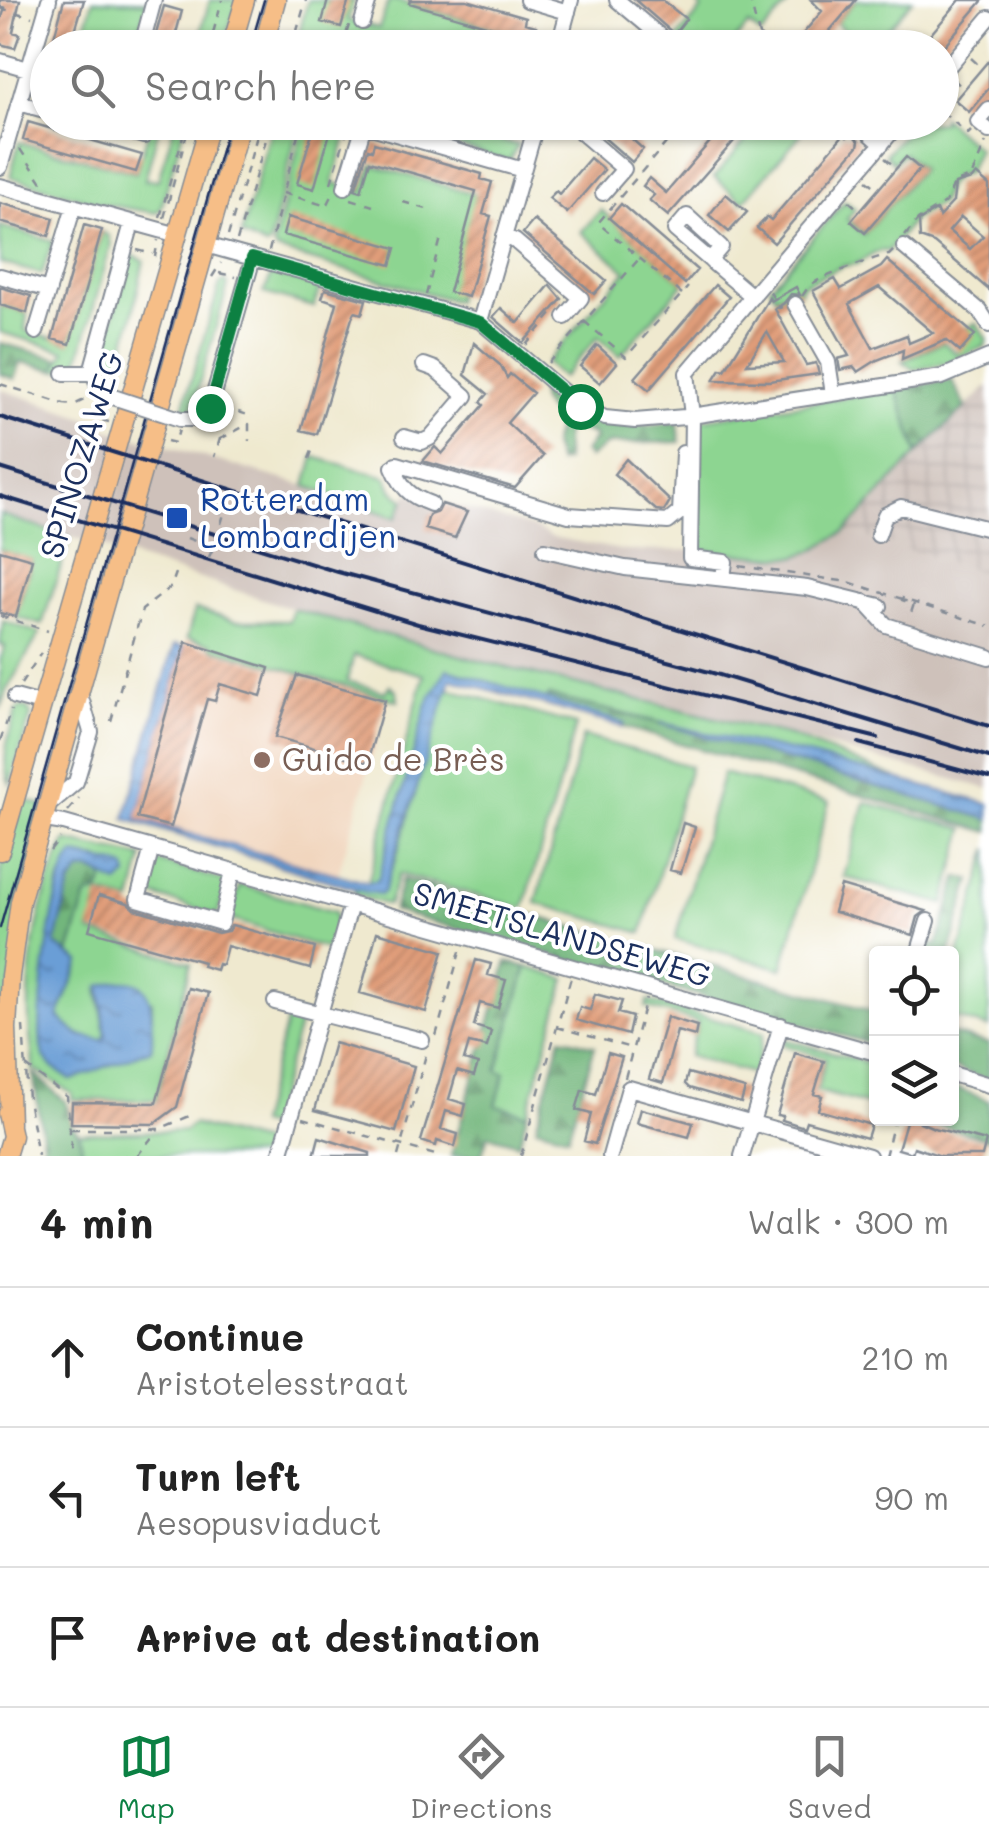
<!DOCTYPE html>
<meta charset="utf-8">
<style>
:root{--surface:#fff;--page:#f2f2f2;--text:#222;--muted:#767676;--line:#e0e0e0;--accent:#0b8043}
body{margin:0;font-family:Mali,sans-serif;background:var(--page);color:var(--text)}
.controls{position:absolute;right:30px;bottom:30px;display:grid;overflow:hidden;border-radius:10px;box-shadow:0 2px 8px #0004}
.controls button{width:90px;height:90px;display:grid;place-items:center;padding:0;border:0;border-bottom:2px solid var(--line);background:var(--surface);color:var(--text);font:50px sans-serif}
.stop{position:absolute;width:30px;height:30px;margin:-22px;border:8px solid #0b8043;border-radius:50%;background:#fff}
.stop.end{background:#0b8043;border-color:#fff;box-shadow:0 2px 10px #0008}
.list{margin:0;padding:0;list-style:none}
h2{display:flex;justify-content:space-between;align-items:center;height:130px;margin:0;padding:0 40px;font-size:42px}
h2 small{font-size:32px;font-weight:400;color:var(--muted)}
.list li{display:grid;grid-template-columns:65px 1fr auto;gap:30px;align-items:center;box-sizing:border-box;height:140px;padding:0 40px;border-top:2px solid var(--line)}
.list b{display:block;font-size:38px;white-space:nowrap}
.list p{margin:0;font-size:32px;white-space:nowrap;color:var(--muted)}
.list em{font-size:32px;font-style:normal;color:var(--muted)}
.icon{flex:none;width:55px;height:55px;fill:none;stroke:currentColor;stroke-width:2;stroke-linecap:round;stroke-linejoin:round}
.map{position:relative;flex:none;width:989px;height:1156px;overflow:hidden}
.search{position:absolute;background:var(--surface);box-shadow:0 2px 8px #0004;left:30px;right:30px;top:30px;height:110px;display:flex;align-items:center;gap:25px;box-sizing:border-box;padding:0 35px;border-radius:55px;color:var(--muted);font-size:38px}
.sheet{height:550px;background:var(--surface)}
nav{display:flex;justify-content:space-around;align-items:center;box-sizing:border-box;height:140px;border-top:2px solid var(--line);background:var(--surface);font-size:28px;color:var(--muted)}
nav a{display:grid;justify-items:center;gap:5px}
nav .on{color:var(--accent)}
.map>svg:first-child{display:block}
.built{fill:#f1d5bd}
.industrial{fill:url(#industrial-grid)}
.railway{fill:#cec1ba}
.grass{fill:#8dd591;stroke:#548278;stroke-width:2.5;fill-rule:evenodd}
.forest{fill:url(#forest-firs);stroke:#46726c;stroke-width:2.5}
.water{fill:url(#water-ripples);stroke:#43669a;stroke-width:2.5}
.building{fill:url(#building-hatch);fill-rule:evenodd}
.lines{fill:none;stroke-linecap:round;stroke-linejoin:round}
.minor-casing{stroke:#858c96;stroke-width:18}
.major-casing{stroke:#858c96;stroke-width:21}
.path{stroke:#858c96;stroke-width:2.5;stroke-dasharray:8 8;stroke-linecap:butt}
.minor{stroke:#fff;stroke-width:14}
.major{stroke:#f6be87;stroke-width:18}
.tram{stroke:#1b2f5e;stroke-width:2.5}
.rail{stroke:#1b2f5e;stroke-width:4}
.minor-bridge-casing{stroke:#858c96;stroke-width:18;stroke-linecap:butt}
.minor-bridge{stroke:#fff;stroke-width:14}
.route{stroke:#0b8043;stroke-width:12}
.transit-dot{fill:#1a4fb4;stroke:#fff;stroke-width:4}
.education-dot{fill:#8d6e63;stroke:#fff;stroke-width:4}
.labels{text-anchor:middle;stroke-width:8;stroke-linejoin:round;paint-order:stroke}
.street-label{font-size:32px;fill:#1b2f5e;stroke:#fff}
.transit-label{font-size:32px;fill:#164399;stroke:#fff;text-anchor:start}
.education-label{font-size:32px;fill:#785e54;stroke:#fff;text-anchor:start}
</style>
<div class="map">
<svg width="989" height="1156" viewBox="0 0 989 1156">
<defs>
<pattern id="industrial-grid" width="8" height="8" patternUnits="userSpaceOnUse" patternTransform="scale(2.5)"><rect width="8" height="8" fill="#cec1ba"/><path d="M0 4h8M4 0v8" fill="none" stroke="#b0a6a2"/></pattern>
<pattern id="forest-firs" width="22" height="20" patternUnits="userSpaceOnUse" patternTransform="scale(2.5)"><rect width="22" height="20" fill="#72b67b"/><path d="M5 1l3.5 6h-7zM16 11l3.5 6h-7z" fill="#5d9468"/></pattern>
<pattern id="water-ripples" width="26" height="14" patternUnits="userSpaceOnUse" patternTransform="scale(2.5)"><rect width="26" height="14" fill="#6b9ed6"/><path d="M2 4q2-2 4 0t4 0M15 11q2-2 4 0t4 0" fill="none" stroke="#5781b1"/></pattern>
<pattern id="building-hatch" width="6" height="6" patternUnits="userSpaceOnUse" patternTransform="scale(2.5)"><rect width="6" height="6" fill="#e19e7a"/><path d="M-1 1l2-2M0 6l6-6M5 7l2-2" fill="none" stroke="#b68167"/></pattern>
</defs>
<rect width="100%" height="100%" fill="#fff"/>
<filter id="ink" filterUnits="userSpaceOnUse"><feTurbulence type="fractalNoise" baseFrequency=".01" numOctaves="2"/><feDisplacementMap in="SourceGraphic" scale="20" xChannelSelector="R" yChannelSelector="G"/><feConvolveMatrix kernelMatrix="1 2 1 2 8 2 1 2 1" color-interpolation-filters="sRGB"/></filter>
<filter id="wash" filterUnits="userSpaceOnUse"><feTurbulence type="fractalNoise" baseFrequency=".0048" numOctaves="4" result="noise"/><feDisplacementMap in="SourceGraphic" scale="40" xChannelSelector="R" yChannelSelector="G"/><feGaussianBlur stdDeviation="2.25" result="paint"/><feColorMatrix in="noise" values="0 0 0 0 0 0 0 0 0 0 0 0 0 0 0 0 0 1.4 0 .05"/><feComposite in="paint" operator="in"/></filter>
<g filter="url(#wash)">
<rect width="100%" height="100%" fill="#efe9cf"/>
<!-- built -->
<path class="built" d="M187,638L211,645L212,648L389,698L338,875L136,819Z"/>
<!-- industrial -->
<path class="industrial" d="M989,385V575L846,531L918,453Z"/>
<!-- railway -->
<path class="railway" d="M0,389L97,421V426L306,486L396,518L408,493L533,527L552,537L626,551L698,550L776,557H795L846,531L989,575V789L791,736L432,649L293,609L0,514Z"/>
<!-- grass -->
<path class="grass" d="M93,0L148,2L134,47L79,48Z
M210,0H239L222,47L196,48Z
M308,0H354L348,20L379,28L389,0H395L525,37L522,48H295Z
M695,0H792L761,35L749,25L729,47H670L702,9Z
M856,0H913L872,47H863L836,23Z
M942,117L978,149L967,173L957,175L947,185L940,203L914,219L888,251H879L856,264L843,266L802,285L799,293L786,300L781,293L776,297L770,287L845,201L855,209L847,219L864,234L921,169L904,153L894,163L885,155L913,123L942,122Z
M151,123H160L145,180H158L175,123H185L161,209L156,213L102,204L10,177L19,142L136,173Z
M273,123H299L269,245L266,247L241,235Z
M304,123H350L333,183L362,192L373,165L481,196L455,301L276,250L273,246Z
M419,123H507L502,141L518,145L509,161L415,133Z
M724,123H787L801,134L743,202L714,177L745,141Z
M601,210L684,283L620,356L598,337L562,378L546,363L626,271L581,232Z
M0,226L53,241L42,274L0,263Z
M102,232L109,236L111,245L76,370H55L65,351L0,332V305L27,313L25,330L69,343Z
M131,255L144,260L132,319L113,385L102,381L99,368Z
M272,273L320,286L314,307L264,293Z
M225,281L228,285L192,409L183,408L220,284Z
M976,323L987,339L985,346L947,363L914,370L902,361L943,342L956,353L971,335L965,329Z
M896,389L918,453L846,531L812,551L795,557H776L698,550L700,420Z
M314,457L387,477L392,490L405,500L396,518L306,486Z
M0,514L70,538L42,625L16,617L32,560L0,550Z
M195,609L235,621H289L293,609L487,663L791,736L898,779L549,696L548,700L448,669L427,704L378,880L368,883L424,675L354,655L347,681L385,692L390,685L397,692L398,701L212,648L211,644L187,638Z
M3,621L40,633L6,691L0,709V660L5,646L0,645Z
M446,688L576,725L524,908L399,874L388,905L354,895L357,887L380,894L396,859Z
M21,707L28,709L31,715L10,784C0,762 8,736 16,711Z
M583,736L690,766L642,933L536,903Z
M723,773L829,802L782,969L675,939Z
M22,799L43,805L0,1045V874Z
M865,802L965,829L944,904L844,877Z
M66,841L143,857L132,902L100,894L90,932L191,963L156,1100H72V1094L33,1068C33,1052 29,1037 29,1022C27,960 39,896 66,841ZM74,855L99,859L118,884L105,877L99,892L87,895L69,953L80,962L78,970L58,1017L78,1035L102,1040L106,1036L98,990L152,1001V1043L151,1049L71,1080L41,1048L40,1032L44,975L59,884Z
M989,848V1028L952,1017V980Z
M157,861L229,882L218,913L215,915L145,893Z
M240,885L335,912L336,926L330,950L229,919Z
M527,967L566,979L527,1114L496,1105L504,1073L497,1071Z
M648,1001L764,1033L755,1074L689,1056L698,1022L646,1007Z
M289,1012L302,1015L270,1127L258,1124Z
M785,1039L876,1065V1107L817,1091L826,1058L784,1045Z
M193,1124L266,1144L263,1156H72L82,1148L79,1133L185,1131Z"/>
<!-- forest -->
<path class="forest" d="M0,343L60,359L55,370L21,362L15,379L0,374Z
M952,380L966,407L918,453L896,389Z
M545,382C604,421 605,433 678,422L680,442L607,444L589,458L584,452L595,436L569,426L565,433V461L558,463L552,446L559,420C543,407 534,401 545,382Z
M549,696L660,723L989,819V832L623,727L624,724L548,700Z
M90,870L105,877L99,892L87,896L69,953L55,945L70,884L81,871Z
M958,877L971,880L950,953H926L929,944L937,945Z
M402,879L876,1012V1045L393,911Z
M507,962L527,967L497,1070L505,1073L496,1105L527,1114L519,1144L488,1135L481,1156H451Z
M952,1034L989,1044V1081L952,1067Z
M561,1037L595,1046L568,1136L536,1127Z
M33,1073L66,1102L71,1124L79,1133L82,1148L78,1154L45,1156Z
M952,1086L989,1101V1139L938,1125L940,1119L952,1118Z"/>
<!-- water -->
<path class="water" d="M174,645L184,647L137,819L368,883L378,880L427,704L447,669L624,723L623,727L451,679L384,891L381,894L366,892L125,819Z
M660,723L808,755L989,804V819Z
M74,855L120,865L126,869L128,876L118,884L91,870L81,871L70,884L55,945L80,962L58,1017L78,1035L102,1040L106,1036L100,986C155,967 152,1003 152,1044L151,1049L71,1080C61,1073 47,1066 43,1054C33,1027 53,873 74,855Z"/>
<g id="blocks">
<!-- building -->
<path class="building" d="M0,0H20L13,32L20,34L15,48L0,44V23L5,8L0,6Z
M64,0H84L70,48H51Z
M328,0H349L341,27L322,22Z
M410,0H467L526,17L525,23L536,26L529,48H518L521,35L409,3Z
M635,0H662L686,19L674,34Z
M811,0H856L815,48H791L822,11Z
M960,0H983L942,48H919Z
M164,6L182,11L172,48H152Z
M989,60V88L969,112L955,100Z
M28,122L142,155L136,172L23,140Z
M315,122H333L314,189L297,184Z
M586,122H613L643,149L632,162Z
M721,129L735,140L668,216L649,200L654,195L643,186L649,178L666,193Z
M851,133L859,141L858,146L774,243L757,228L767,217L771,220L844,134L847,137Z
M374,143L482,174L481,179L492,182L483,214L491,216L468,297L449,292L476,191L370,161L361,191L355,189L368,149L372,150Z
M906,157L920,169L865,233L851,221Z
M590,158L604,170L567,213L549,198L556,191L559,194Z
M976,174L989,185V290L934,243L920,238L919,221L936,210L939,217L953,202L955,184L972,179ZM961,217L983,236L970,249L949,231Z
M726,194L747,212L729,232L709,215Z
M0,203L54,218L49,236L0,222Z
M621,204L697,270L685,284L609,218Z
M288,217L396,248L391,265L283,235Z
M534,220L606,281L594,294L523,233Z
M84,225L102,230L70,344L52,339Z
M887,260L975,335L960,352L946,340L902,359L903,350L877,360L858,372L854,367L840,370L838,359L849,356L813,291L835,279L841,289L881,267ZM879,287L880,288L933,333L909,343L907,335L873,348L849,304Z
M550,285L562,299L523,343L493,317L501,308L518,323Z
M715,285L729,297L649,390L635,378Z
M0,287L31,296L27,313L0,305Z
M796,287L800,295L791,294L784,303L775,309L806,365L816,363L819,374L769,381L714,380L721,369L725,370L769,298L771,301ZM767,332L784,362L747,364Z
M325,289L366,300L362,314L355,312L352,318L317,434L301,430L337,303L322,298Z
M474,343L500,365L507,378L510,374L533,393L507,423L543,456L515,488L423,461L435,447L442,454L484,405L481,402L488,394L465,375Z
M597,345L617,363L600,383L580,366Z
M626,459L670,501L664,511L656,510L614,474Z
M442,504L467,512L455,538L425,529L429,515L438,512Z
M0,550L32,559L16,617L0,613Z
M186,642L269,668L261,696L220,684L215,701L207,699L171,827L137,818Z
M297,675L385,700L367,763L275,737Z
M683,823L695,827L681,873L670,870Z
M841,886L926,911L918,917L913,935L834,912Z
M99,895L128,903L135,909L218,933L228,931L232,925L315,948L310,969L227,946L222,965L218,964L216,970L202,966L203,962L89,930Z
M377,932L443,951L426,1012L360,993Z
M476,960L491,964L488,975L506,980L498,1008L480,1003L474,1026L491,1031L487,1047L469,1043L464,1060L478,1064L474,1076L457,1071L449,1099L466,1104L463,1116L446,1111L441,1129L458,1134L455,1147L437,1141L436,1146L421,1141Z
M188,988L208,993L177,1107L154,1124L71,1123L72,1102L156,1103Z
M595,994L622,1001L618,1013L632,1017L628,1035L576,1020L580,1007L590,1010Z
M667,1017L697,1026L695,1036L677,1031L663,1083L649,1079Z
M334,1043L414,1066L396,1132L315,1110Z
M608,1053L622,1057L595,1144L584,1141L591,1114L576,1110L582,1090L596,1094Z
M795,1053L824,1061L814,1094L822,1096L818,1110L871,1125L867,1138L806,1121L804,1127L782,1120L783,1116L777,1115Z
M688,1073L745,1089L741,1103L689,1088L685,1084Z
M641,1109L693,1123L689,1137L637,1123Z
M907,1118H922L920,1122L934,1128L986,1141L982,1156H941L914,1147L912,1153L898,1149Z
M319,1137L370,1153V1156H314Z"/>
</g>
</g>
<g filter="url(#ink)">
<use href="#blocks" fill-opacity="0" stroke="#858c96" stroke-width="2.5"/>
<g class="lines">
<!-- minor casing -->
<g class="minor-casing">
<path id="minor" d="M527,0L568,12
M617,0L660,36L650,48
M362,22L369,0
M141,48L154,0
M558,48L571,0
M0,61L28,69
M942,74L989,18
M19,103L48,111
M989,109L978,122L989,131
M93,122L144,136
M569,122L624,169L603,193
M857,122L882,144
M0,167L49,0
M0,186L178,235
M345,187L364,125L523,170
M504,236L515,241L581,298L565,317
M206,245L480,321L580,406L605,418L635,421L685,417L942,377L989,357
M904,247L980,311L989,325
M710,260L721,247L687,216L675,230L710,260L713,263L752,296
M0,276L49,290
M795,304L828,362L833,394
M480,321L537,122
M36,332L74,206
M64,373H93
M110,396L99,389L92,368L132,223
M180,419H198L210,408L253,258
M404,437L422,442L430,438L466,396L435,369L424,365
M397,464L569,515L668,522L680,512L683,453
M393,467C402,488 409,496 431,504
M878,535L885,515L901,507L989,529
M545,550L625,568L807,588L880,606
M723,578L725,562L690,558L692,416L687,373L900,122
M865,602L886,625L989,657
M15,697L41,704
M50,804L76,782L89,739L91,732L80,694
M45,820L64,823L876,1053
M152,848L138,899L221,923L233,871
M918,954L928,921
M275,1002L422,1040
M952,1074L989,1085
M280,1156L351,904
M610,1156L629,1088L869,1156
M742,1156L781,1025"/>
</g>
<!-- major casing -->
<g class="major-casing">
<path id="major" d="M231,48L245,0
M263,48L276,0
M0,851L210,122
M10,1124L7,1028L10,976L20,902L241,122
M6,1156L12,1136L7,1113"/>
</g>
<!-- path -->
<path class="path" d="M0,8L32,17
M760,36L773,48
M671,38L689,48
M209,48L222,0
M292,48L306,0
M342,48L349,25
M748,48L759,35L750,0
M816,48L857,0
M971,58L982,68
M953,79L964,89
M942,112L968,134L971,131
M664,122L675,131
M440,135L443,122
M20,149L43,184
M885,158L896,168
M867,180L878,189
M331,183L350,122
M283,193L327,206L333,194
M351,199L373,206
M849,201L860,211
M403,202L433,211
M160,217L187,122
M164,218L190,122
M228,236L261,122
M905,236L918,220L946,202L955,182L971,177L986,142
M237,241L271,122
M137,250L153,254
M269,251L301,122
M155,257L158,240
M219,273L236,277
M212,277L221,263
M770,292L779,308L782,307
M682,294L598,223L684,122
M426,295L441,238
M802,296C805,292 808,287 812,284C819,278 883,254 889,255L894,250
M584,321L626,357L688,287
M526,345L553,313
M548,363L638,260
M0,384L64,404L74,405L90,397
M105,406L101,420L109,422
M223,407L251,416
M210,425L220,439L214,457
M220,439L249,424V441
M167,441L175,443L179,430
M309,459L314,445
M199,505L224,514
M221,524L227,504
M187,538L213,548
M209,557L217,539
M739,566L848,582L989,626
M903,597L902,600L914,604L909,619
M0,616L48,631
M21,684L41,653
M111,721L142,610L171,587L176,573
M0,741L11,710
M68,811L79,798
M50,851L60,838
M23,1026L28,1099L38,1156
M557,1027L631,1048
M436,1036L461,948
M26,1066L67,1097L72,1156
M625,1078L646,999
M303,1118L439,1156
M71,1129H159L192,1115
M137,1156L158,1130
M398,1156L427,1051
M521,1156L571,977
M885,1156L895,1118"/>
<!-- minor -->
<use href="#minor" class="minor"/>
<!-- major -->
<use href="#major" class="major"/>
<!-- tram -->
<path class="tram" d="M250,48L264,0
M0,928L229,122"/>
<!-- rail -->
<path class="rail" d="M0,417L989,726
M0,468L338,572L713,673L989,757
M0,496L418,624L878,738
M859,743L989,778"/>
<!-- minor-bridge casing -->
<g class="minor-bridge-casing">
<path id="minor-bridge" d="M110,396L180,419"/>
</g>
<!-- minor-bridge -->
<use href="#minor-bridge" class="minor-bridge"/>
</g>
</g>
<g class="lines" filter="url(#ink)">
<!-- route -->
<path class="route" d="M210,408L252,258L480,322L580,406"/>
</g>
<!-- markers -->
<rect class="transit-dot" x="165" y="506" width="24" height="24" rx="5"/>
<circle class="education-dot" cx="262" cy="760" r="10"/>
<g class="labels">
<!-- street labels -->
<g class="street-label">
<text transform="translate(82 455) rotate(-73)" y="11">SPINOZAWEG</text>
<text transform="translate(562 935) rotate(16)" y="11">SMEETSLANDSEWEG</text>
</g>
<!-- transit labels -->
<g class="transit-label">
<text x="200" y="511">Rotterdam<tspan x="200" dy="37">Lombardijen</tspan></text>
</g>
<!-- education labels -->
<g class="education-label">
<text x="282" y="771">Guido de Brès</text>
</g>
</g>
</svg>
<div class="controls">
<button><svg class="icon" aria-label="locate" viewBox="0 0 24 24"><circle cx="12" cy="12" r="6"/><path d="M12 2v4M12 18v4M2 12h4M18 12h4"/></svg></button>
<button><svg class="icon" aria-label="layers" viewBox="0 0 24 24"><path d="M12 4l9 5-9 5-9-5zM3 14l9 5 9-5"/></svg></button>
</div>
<div class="stop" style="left:580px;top:406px"></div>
<div class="stop end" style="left:210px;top:408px"></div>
<div class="search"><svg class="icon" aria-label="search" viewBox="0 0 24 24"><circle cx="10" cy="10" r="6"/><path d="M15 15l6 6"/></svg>Search here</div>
</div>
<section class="sheet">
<h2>4 min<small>Walk · 300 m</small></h2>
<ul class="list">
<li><svg class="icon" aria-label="ahead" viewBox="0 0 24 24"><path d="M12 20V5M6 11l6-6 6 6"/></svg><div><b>Continue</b><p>Aristotelesstraat</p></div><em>210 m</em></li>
<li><svg class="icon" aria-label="left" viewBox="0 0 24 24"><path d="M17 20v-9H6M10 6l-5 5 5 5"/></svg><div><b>Turn left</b><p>Aesopusviaduct</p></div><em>90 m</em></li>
<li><svg class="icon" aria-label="arrive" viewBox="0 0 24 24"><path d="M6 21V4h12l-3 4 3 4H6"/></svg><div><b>Arrive at destination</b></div></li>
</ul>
</section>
<nav>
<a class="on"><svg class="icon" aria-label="map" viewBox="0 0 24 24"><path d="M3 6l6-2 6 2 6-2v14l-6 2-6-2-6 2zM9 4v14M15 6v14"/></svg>Map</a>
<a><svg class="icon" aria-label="directions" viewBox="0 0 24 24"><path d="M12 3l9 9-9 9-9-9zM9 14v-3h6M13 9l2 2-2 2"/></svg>Directions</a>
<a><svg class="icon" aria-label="saved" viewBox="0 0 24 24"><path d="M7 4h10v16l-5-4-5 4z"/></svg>Saved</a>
</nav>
